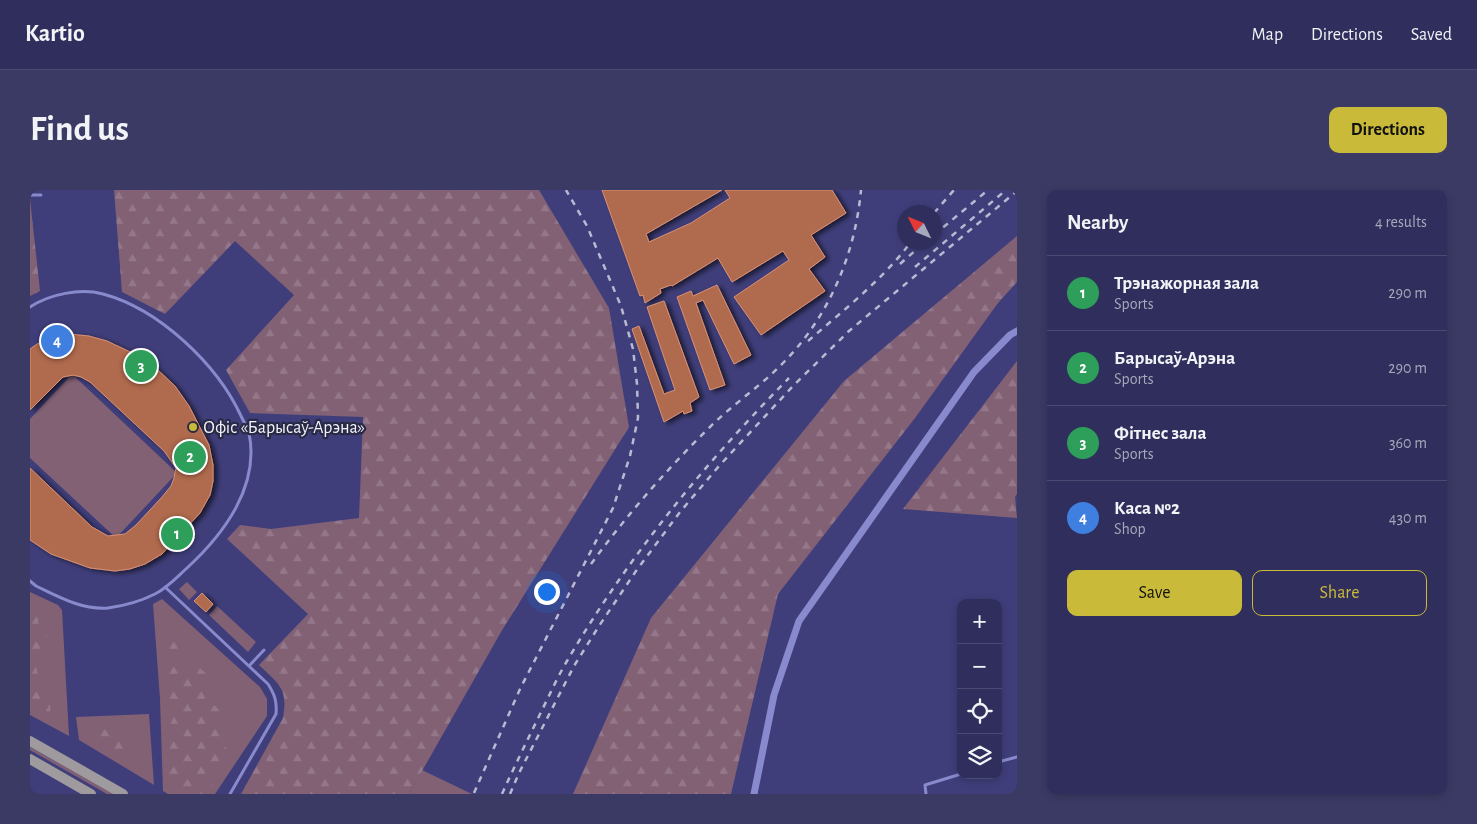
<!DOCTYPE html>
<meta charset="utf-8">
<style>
:root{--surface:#2f2e5c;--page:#3b3a65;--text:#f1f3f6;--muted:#a7a8bb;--line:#4a4a72;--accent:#caba3a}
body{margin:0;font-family:"Alegreya Sans",sans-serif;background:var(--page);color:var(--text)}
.controls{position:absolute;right:15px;bottom:15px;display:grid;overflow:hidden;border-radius:10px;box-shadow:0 2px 8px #0003}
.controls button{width:45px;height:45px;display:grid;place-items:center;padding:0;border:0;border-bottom:1px solid var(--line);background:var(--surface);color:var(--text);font:25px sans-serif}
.compass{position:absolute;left:867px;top:15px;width:45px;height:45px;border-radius:50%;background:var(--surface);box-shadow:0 2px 8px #0003;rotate:313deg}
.you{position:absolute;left:516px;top:401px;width:18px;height:18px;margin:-12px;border:4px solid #fff;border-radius:50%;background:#1a73e8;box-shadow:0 0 0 8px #1a73e833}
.badge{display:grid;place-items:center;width:32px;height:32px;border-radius:50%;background:var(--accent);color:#fff;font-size:16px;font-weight:700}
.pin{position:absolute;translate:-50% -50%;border:2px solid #fff;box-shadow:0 1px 5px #0006}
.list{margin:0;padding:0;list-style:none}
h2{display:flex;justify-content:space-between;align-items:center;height:65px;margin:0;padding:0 20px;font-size:21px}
h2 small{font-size:16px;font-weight:400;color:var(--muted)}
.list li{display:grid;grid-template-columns:32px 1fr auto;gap:15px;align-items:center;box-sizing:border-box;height:75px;padding:0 20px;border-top:1px solid var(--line)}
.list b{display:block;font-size:19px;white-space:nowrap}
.list p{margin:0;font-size:16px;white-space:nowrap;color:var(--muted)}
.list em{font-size:16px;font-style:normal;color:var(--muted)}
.actions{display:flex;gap:10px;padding:15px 20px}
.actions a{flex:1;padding:11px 0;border:1px solid var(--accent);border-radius:10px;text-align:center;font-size:18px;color:var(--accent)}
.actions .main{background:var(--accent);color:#111}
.icon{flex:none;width:28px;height:28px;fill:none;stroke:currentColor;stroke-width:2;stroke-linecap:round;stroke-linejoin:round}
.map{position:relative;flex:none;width:987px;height:604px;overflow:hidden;border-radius:10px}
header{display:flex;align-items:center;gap:30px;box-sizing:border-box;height:70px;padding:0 25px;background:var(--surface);border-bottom:1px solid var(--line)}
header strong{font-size:24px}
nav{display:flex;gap:28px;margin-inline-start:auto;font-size:18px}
.intro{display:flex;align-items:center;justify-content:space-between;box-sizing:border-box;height:120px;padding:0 30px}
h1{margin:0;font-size:35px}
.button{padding:12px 22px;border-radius:10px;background:var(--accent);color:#111;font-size:18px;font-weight:700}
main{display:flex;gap:30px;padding:0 30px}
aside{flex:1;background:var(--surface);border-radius:10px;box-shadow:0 2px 8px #0003}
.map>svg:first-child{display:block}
.grass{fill:#826175}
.forest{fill:url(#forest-firs)}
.building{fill:#b06a4e;stroke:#db9174;filter:url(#shadow)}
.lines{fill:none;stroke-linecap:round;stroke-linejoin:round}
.lane{stroke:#888acd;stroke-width:3}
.street{stroke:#888acd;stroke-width:7}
.secondary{stroke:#9e9a9e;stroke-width:10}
.rail{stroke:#b9b9d2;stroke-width:2.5;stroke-dasharray:6 6;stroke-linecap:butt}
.poi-dot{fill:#caba3a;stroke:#292a45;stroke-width:2}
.labels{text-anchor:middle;stroke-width:4.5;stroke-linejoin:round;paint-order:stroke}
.poi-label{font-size:18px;fill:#f2f2fa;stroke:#292a45;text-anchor:start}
</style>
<header>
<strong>Kartio</strong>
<nav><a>Map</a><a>Directions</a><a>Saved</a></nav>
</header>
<div class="intro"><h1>Find us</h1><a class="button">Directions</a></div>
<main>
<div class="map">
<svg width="987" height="604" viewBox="0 0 987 604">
<defs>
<pattern id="forest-firs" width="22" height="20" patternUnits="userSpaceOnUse" patternTransform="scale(1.25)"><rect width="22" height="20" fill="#826175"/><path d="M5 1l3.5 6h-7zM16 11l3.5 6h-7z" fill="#94788a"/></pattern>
<filter id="shadow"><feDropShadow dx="4" dy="2" stdDeviation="2.5" flood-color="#0009"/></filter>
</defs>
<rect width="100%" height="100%" fill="#3f3e7a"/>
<!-- grass -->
<path class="grass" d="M42,184L147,283L86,348L0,268V229Z
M157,392L167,402L159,410L149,399Z
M0,402L28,415L32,420L39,546L0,525Z
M132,409L230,497L237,509V526L185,604H138L133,601L130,509L123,414Z
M187,416L226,452L218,462L179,425Z
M119,524L124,595L49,550L46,527Z
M0,557L83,604H77L0,560Z
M392,580L442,604H379Z"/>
<!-- forest -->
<path class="forest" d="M84,0H509L579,118L599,237L471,442L379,604H211L253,528C258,499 250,495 229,475L278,424L197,349L210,335L241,339L329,328L333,227L220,223L196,180L264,105L205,51L135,124L92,102Z
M0,9L10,101L0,106Z
M987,46V92L968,113L885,228L748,404L701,604H543L621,428L814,191Z
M987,171V304L985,307L987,328L873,319Z
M0,421L6,422L9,427L8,432L16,442L19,461L13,468L5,469V474L8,483L0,488Z
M143,451L149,456L152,481L153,483L167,476L177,484L179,492C173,500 174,504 178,512C196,519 195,535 190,551L196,556L197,565L181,588L182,595L178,604C160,604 150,600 135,589L137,581L141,577C134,567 138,554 135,543C139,536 149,524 141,516C139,514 136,513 134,511C135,501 140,494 140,485C134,478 135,463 137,455Z
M0,493L1,496C13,505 22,505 20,522L13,521L0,514Z
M63,534L71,536L78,542L95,544L99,554L98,562C88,566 85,564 78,556C67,553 60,551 58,538Z"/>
<!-- building -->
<path class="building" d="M572,0H692L616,44L619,52L661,33L700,8L695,0H802L816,23L781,45L795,67L779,79L795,101L731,145L704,107L759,70L753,61L702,92L688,68L642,96L641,95L630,99L631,103L615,113L613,105L610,106Z
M687,95L721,165L704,174L673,110L666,113L695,195L680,200L647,107L661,101L663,106Z
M634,111L669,207L660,213L662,221L654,224L653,221L634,232L602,139L609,136L634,204L645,200L617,117Z
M39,144L59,146L77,151L113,168L129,181L145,196L159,216L179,255L183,275V291L180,305L170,323L132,364L115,374L100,379L85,381L60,378L21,364L0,350V278L62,337L78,346L95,344L106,335L132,307L141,296L144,288L146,278L134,261L60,192L51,187L43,185L33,187L0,220V159L7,154L23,147Z
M172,403L183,414L176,422L164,411Z"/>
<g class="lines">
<!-- lane -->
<path class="lane" d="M0,5H11
M0,117C20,104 50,98 73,104C129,119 187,174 211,226C214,232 217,238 219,243C230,296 194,344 157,378C147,387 137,398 125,404C111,411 93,416 78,418C52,420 29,407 6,396L0,391
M135,397L238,494C245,505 247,512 246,524L200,604
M219,476L234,460
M968,572L987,567
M896,604L895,595L931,584"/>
<!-- street -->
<path class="street" d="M724,604L744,505L769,431L944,182L980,145L987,141"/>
<!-- secondary -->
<path class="secondary" d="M0,551L93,604
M0,569L61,604"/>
<!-- rail -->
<path class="rail" d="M904,23L924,0
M904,45L958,0
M870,74L895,52
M885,77L976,0
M778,151C814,120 852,90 881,52
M561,374C597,325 636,280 680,237C703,214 731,196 754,172C799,126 825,65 831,0
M444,603L490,499L583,318L600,266L608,228L607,194L603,159L591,116L557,36L536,0
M472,604C485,575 499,547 513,518C521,502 528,486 537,471C598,367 674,274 759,188
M480,604L489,583L544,476L569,436L606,381L650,322L689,276L763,196L819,141L987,1"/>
</g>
<!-- markers -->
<circle class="poi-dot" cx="163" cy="237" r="5"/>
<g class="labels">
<!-- poi labels -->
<g class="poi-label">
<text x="173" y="243">Офіс «Барысаў-Арэна»</text>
</g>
</g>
</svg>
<div class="controls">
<button>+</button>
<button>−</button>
<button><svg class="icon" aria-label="locate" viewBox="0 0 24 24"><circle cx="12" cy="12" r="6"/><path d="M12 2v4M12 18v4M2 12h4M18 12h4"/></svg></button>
<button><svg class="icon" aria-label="layers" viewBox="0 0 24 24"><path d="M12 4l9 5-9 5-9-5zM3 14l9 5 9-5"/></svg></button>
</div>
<svg class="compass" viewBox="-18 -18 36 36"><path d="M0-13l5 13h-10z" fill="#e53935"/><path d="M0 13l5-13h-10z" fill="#a7a8bb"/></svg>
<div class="you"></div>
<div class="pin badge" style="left:147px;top:344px;background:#2e9e5b">1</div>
<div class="pin badge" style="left:160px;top:267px;background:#2e9e5b">2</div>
<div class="pin badge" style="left:111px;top:176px;background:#2e9e5b">3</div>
<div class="pin badge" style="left:27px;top:151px;background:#3f7fe0">4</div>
</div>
<aside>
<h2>Nearby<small>4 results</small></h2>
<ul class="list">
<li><span class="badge" style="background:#2e9e5b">1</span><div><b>Трэнажорная зала</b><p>Sports</p></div><em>290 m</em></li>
<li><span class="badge" style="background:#2e9e5b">2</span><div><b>Барысаў-Арэна</b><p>Sports</p></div><em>290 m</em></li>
<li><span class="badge" style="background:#2e9e5b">3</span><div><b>Фітнес зала</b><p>Sports</p></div><em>360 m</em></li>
<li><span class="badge" style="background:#3f7fe0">4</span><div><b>Каса №2</b><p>Shop</p></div><em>430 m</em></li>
</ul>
<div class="actions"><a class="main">Save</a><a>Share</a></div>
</aside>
</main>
